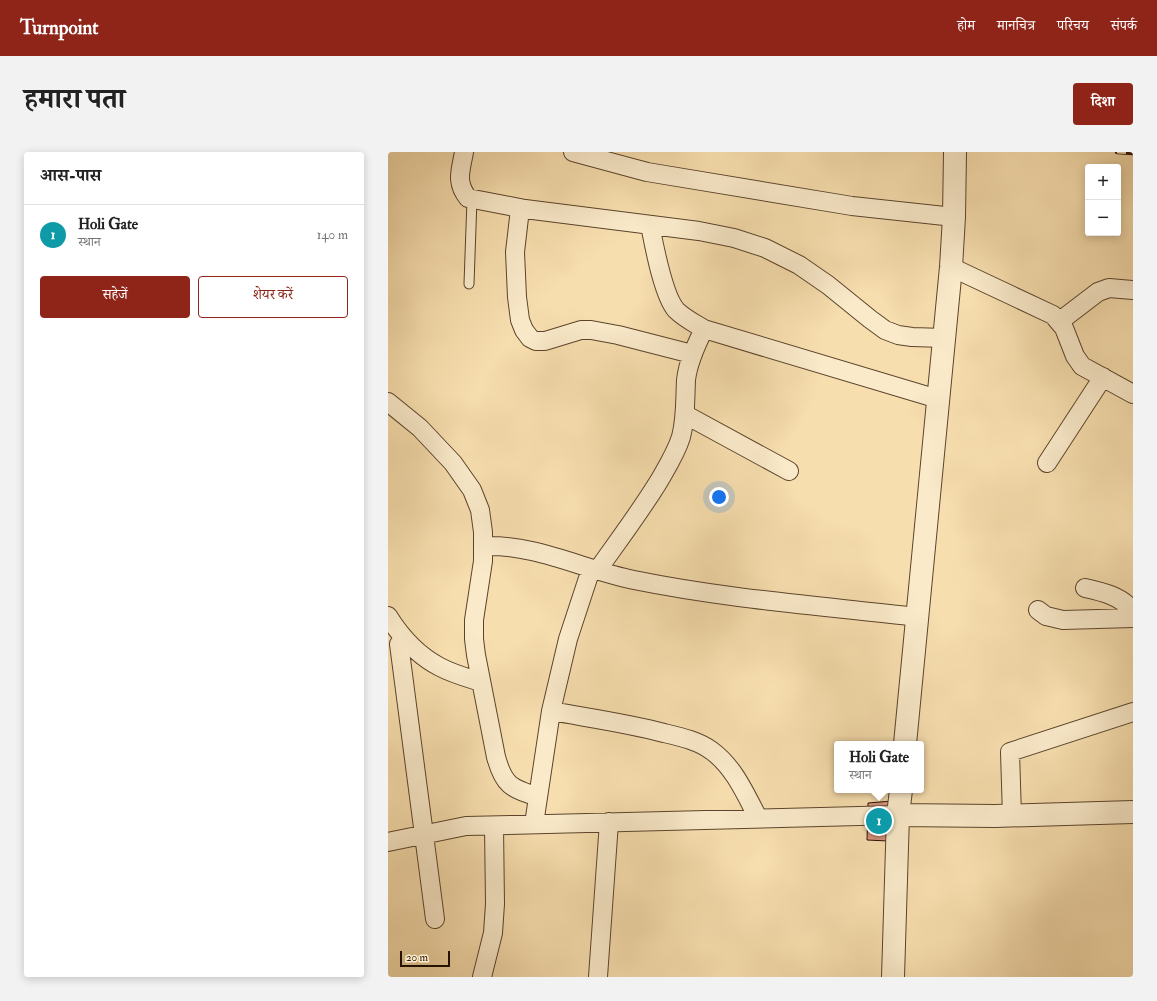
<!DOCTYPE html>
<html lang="hi">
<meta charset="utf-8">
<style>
:root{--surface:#fff;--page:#f2f2f2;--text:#222;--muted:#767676;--line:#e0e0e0;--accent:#8f2418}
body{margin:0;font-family:"IM FELL Double Pica","Noto Serif Devanagari",serif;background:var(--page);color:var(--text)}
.controls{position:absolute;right:12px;top:12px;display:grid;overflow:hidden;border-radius:4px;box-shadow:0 2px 10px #0003}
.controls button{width:36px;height:36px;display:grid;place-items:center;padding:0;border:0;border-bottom:1px solid var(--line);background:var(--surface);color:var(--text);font:20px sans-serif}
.scale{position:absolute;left:12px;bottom:10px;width:50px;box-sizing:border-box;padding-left:4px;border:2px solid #271101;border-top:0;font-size:11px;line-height:14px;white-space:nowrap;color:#271101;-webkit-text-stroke:3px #faeaca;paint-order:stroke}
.you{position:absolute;left:331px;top:345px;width:14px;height:14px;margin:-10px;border:3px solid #fff;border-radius:50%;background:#1a73e8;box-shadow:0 0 0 6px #1a73e833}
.badge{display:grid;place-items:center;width:26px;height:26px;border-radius:50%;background:var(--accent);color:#fff;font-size:13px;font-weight:700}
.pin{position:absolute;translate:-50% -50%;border:2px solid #fff;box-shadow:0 1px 4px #0006}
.popup{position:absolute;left:446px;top:589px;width:90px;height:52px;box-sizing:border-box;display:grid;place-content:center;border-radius:4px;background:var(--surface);filter:drop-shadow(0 1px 3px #0005);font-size:13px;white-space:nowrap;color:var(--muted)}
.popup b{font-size:15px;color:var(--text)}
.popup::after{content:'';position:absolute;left:50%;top:100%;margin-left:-8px;border:8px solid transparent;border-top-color:var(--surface)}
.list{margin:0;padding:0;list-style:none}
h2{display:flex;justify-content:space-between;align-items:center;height:52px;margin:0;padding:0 16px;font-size:17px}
h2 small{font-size:13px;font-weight:400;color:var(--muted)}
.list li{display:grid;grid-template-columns:26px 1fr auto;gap:12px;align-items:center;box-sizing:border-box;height:60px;padding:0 16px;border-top:1px solid var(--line)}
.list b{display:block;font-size:15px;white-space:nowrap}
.list p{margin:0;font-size:13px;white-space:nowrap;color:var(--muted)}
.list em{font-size:13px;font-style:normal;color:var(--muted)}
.actions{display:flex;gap:8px;padding:12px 16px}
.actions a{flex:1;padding:9px 0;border:1px solid var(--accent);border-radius:4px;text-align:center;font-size:14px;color:var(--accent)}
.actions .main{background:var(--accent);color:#fff}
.map{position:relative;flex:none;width:745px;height:825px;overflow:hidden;border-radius:4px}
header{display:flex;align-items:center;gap:24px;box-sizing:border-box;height:56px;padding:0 20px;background:var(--accent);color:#fff}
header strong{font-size:19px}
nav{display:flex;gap:22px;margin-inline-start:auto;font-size:14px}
.intro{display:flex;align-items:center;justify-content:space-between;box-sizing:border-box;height:96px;padding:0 24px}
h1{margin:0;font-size:28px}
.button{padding:10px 18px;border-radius:4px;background:var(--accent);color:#fff;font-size:14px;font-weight:700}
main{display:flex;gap:24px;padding:0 24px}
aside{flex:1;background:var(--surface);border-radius:4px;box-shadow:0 2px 10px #0003}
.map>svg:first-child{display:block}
.building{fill:#db977f;stroke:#271101}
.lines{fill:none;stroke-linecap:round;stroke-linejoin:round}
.service-casing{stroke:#5b442c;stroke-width:11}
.minor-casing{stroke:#5b442c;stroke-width:20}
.tertiary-casing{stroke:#5b442c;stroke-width:24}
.service{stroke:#faeaca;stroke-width:9}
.minor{stroke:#faeaca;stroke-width:18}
.tertiary{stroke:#faeaca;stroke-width:22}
.rail-casing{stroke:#271101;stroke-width:4.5}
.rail{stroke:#faeaca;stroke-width:3;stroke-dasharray:9;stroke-linecap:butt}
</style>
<header>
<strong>Turnpoint</strong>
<nav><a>होम</a><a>मानचित्र</a><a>परिचय</a><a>संपर्क</a></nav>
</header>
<div class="intro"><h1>हमारा पता</h1><a class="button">दिशा</a></div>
<main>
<aside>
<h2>आस-पास<small></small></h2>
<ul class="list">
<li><span class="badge" style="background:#0f9aa8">1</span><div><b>Holi Gate</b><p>स्थान</p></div><em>140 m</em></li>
</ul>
<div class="actions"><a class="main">सहेजें</a><a>शेयर करें</a></div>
</aside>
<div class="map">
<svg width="745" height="825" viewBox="0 0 745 825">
<rect width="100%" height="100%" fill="#f7deae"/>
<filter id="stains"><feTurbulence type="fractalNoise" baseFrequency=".005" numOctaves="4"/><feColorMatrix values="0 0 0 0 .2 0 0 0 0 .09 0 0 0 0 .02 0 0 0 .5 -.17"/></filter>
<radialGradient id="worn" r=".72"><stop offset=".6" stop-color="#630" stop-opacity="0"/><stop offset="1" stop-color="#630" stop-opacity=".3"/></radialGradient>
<!-- building -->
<path class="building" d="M504,649L500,689L479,688L480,651Z"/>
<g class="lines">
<!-- service casing -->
<g class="service-casing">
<path id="service" d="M81,132L84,47"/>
</g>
<!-- minor casing -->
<g class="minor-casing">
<path id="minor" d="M76,0C73,18 67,30 80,46L137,57L311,79L346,86L377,96L411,113L440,133L482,167L497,178L510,183L524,185L556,186
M185,0L259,20L464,54L566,65
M132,57L127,100L129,145L132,168L136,178L142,186L148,189H157L193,178H203L230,183L304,202
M262,73C266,93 275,143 288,158C296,166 306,171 316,177L550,247
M563,115L665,163L676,176L687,204L694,214L745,242
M672,169L710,140L721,136L745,138
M0,250L32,276L65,311L84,338L92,358L95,380V409L86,468V487L88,503L108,605C116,634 123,636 150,645
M298,263L401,319
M659,311L715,225
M96,394C147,392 197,418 246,428C339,447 435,454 529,465
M209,419C230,389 252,360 271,329C279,315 288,301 293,285C298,266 297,248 298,228C300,210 308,193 316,177
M697,436C715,440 733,444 745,459
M650,458L658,464L675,468L745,466
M0,464C13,485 31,504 52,515C65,522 80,526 93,530
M11,492L47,767
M163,559C201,566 239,571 276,581C293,585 311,589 324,599C346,615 358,643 370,666
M624,664L622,600L745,560
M146,672L163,559L180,487L203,417
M0,690L78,674L510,663
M94,825L105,781L107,752L106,674
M210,825L221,670"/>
</g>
<!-- tertiary casing -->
<g class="tertiary-casing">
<path id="tertiary" d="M517,592L563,115L566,65L567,0
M510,663L607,664L745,660
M505,825L510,663L513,638"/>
</g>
<!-- service -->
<use href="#service" class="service"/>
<!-- minor -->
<use href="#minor" class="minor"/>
<!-- tertiary -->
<use href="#tertiary" class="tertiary"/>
<!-- rail casing -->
<g class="rail-casing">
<path id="rail" d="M729,0L745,1"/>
</g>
<!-- rail -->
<use href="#rail" class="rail"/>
</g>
<rect width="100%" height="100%" filter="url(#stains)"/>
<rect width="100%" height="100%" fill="url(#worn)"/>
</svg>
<div class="controls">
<button>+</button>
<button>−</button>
</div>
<div class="scale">20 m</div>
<div class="you"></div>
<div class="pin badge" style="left:491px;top:669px;background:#0f9aa8">1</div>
<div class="popup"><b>Holi Gate</b>स्थान</div>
</div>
</main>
